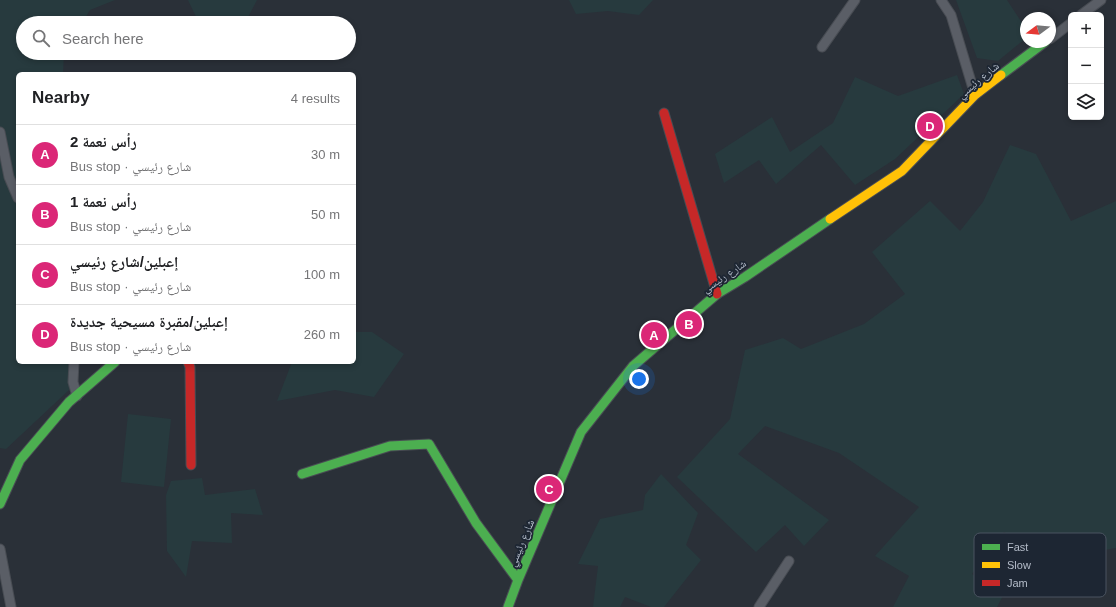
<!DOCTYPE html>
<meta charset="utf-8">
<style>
:root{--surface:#fff;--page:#f6f6f6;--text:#202124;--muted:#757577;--line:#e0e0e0;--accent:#db2777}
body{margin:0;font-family:Arial,"Noto Naskh Arabic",sans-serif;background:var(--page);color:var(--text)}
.controls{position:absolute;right:12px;top:12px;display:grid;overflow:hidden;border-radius:6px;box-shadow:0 2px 6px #0003}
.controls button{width:36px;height:36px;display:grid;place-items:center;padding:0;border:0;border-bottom:1px solid var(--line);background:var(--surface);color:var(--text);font:20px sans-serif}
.compass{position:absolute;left:1020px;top:12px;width:36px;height:36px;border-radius:50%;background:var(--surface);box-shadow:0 2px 6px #0003;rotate:254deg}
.you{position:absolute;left:639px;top:379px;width:14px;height:14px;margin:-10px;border:3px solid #fff;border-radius:50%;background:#1a73e8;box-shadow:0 0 0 6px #1a73e833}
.badge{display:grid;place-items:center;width:26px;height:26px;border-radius:50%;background:var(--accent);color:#fff;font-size:13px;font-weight:700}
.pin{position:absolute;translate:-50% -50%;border:2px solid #fff;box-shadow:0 1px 4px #0006}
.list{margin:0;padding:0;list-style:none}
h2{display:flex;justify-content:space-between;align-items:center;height:52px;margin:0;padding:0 16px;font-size:17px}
h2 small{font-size:13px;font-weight:400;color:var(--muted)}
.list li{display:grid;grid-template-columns:26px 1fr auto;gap:12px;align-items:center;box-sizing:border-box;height:60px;padding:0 16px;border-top:1px solid var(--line)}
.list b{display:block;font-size:15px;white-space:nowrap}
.list p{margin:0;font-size:13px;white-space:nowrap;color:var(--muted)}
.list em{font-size:13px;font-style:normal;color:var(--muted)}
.icon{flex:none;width:22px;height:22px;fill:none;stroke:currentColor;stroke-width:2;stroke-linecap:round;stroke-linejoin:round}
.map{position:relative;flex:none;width:1116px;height:607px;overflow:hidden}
.search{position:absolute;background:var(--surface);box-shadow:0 2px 6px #0003;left:16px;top:16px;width:340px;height:44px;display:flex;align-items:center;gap:10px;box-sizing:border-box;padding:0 14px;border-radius:22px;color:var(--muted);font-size:15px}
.panel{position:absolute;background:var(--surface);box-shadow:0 2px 6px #0003;left:16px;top:72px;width:340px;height:292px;border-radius:6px}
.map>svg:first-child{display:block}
.green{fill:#273a3e}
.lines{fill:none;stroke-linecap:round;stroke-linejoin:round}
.street-casing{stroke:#484c53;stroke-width:11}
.fast-casing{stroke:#484c53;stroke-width:11}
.slow-casing{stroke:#484c53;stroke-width:11}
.jam-casing{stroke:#484c53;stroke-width:11}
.street{stroke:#5a5e66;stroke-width:9}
.fast{stroke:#4caf50;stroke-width:9}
.slow{stroke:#ffc107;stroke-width:9}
.jam{stroke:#c62828;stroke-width:9}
.labels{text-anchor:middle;stroke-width:3.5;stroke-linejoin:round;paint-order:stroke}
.street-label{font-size:11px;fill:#b4bcc9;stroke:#1d2633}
.key{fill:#1d2633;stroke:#4a5360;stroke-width:1}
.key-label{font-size:11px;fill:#b4bcc9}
</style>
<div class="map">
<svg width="1116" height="607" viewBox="0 0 1116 607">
<rect width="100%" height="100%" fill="#2a3038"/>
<!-- green -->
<path class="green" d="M0,0H115L90,10L82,23H23V53H64L63,74H18V362H71L69,390L6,449L0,448Z
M188,0H257L245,23H199Z
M569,0H653L639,15L608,11L576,14Z
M956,0H1007L1026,29V38L998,61L977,58Z
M957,75L964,94L895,159L855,185L821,145L776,184L759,160L724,183L715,154L772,117L790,152L833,123L855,77L898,96Z
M1010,145L1036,154L1071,221L1116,201V548L1046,560L1004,532L972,574L1005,592L997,607H893L909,576L875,556L919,507L839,453L765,426L738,454L829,520L804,546L785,525L756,552L677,477L730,419L745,350L783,338L801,349L864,324L905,294L872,252L930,201L960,231L983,202Z
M354,332H372L404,354L374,397L335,390L277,401L292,362H354Z
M128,414L171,419L164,487L121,482Z
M661,474L698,513L686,545L701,560L664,607H651L625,597L620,607H593L598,566L578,564L600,519L643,510L645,495Z
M202,478L205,495L255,489L263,515L231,513L232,543L192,541L186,577L167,551L166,495L171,481Z"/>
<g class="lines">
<!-- street casing -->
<g class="street-casing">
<path id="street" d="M941,0L951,15L975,95
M1081,15L1101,0
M1050,39L1071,23
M822,47L855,0
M0,132L9,177L18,198
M74,362L73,382L77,396
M0,549L11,607
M759,607L789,561"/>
</g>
<!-- fast casing -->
<g class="fast-casing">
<path id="fast" d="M1001,75L1045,42
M302,474L390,446L429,444L476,523L518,580
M0,504L20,460L69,402L115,362
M508,607L518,580L581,432L633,366L717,294L745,277L830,219"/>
</g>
<!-- slow casing -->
<g class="slow-casing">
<path id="slow" d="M830,219L902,171L975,95L1001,75"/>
</g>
<!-- jam casing -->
<g class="jam-casing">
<path id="jam" d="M664,113L717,294
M188,362L190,367L191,465"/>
</g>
<!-- street -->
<use href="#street" class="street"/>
<!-- fast -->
<use href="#fast" class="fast"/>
<!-- slow -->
<use href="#slow" class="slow"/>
<!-- jam -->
<use href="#jam" class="jam"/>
</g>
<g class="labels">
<!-- street labels -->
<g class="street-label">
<text transform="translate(978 80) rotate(-40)" y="4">شارع رئيسي</text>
<text transform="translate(724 276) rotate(-34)" y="4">شارع رئيسي</text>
<text transform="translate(521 543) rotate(-67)" y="4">شارع رئيسي</text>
</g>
</g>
<!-- legend -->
<rect x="974" y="533" width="132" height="64" rx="6" class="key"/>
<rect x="982" y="544" width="18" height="6" fill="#4caf50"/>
<rect x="982" y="562" width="18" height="6" fill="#ffc107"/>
<rect x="982" y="580" width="18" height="6" fill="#c62828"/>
<g class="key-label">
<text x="1007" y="551">Fast</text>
<text x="1007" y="569">Slow</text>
<text x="1007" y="587">Jam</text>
</g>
</svg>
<div class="controls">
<button>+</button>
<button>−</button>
<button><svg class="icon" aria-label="layers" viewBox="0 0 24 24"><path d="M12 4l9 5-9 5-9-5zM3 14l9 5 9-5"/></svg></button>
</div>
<svg class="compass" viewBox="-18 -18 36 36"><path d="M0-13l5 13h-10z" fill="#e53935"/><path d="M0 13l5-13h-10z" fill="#757577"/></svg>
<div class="you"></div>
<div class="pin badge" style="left:654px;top:335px">A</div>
<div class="pin badge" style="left:689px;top:324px">B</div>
<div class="pin badge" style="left:549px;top:489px">C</div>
<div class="pin badge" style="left:930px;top:126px">D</div>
<div class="search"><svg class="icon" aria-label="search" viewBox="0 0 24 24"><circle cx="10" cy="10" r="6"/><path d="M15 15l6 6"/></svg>Search here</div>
<section class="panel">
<h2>Nearby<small>4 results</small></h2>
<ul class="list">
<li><span class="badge">A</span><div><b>رأس نعمة 2</b><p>Bus stop · شارع رئيسي</p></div><em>30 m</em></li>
<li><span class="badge">B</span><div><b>رأس نعمة 1</b><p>Bus stop · شارع رئيسي</p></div><em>50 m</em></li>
<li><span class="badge">C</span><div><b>إعبلين/شارع رئيسي</b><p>Bus stop · شارع رئيسي</p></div><em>100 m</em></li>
<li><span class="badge">D</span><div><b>إعبلين/مقبرة مسيحية جديدة</b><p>Bus stop · شارع رئيسي</p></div><em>260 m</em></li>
</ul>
</section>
</div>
